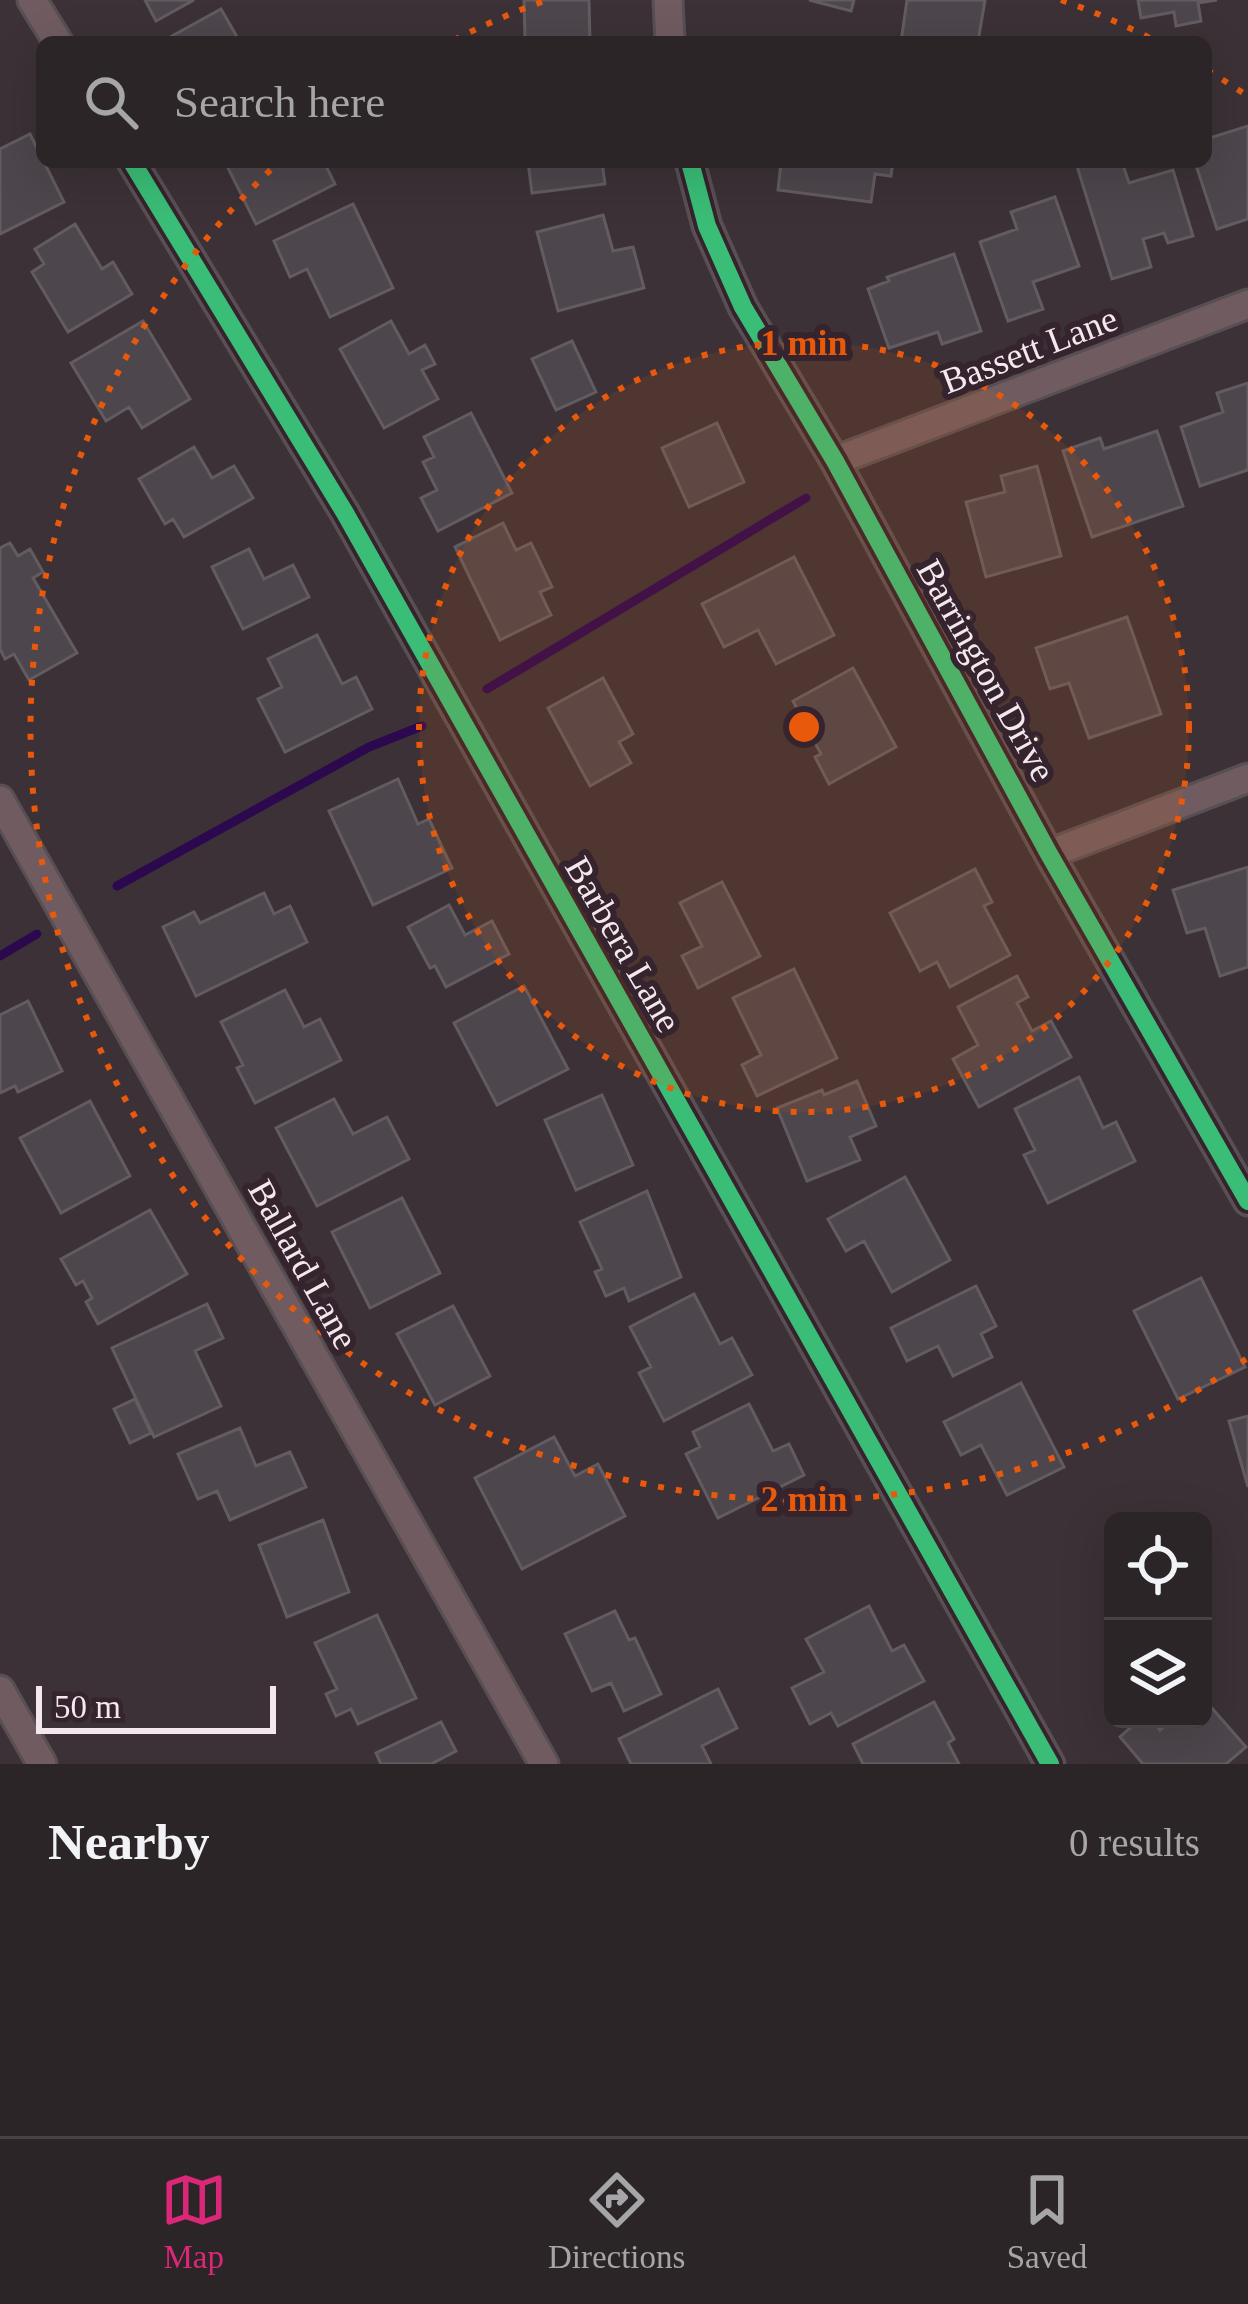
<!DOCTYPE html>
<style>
:root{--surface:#2c2528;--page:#383134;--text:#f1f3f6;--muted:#a6a5a8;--line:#484245;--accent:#db2777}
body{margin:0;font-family:Georgia,serif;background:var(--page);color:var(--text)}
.controls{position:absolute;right:36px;bottom:36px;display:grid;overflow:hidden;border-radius:18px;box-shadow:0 12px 48px #0002}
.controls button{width:108px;height:108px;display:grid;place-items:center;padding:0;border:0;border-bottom:3px solid var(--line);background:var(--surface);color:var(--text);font:60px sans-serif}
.scale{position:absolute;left:36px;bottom:30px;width:240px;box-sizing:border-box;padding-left:12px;border:6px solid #f4e8ee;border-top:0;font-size:33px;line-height:42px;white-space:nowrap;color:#f4e8ee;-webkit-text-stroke:9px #35232d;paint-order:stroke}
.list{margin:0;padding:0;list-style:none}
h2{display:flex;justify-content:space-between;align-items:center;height:156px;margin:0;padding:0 48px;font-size:51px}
h2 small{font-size:39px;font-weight:400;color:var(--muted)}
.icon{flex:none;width:66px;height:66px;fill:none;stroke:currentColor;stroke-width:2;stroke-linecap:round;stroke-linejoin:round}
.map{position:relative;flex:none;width:1248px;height:1764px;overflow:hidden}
.search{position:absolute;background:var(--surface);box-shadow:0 12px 48px #0002;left:36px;right:36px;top:36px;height:132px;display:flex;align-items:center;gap:30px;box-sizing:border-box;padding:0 42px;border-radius:18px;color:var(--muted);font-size:45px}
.sheet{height:372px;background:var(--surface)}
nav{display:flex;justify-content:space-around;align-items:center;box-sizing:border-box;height:168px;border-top:3px solid var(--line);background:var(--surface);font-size:33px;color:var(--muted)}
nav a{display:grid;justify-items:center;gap:6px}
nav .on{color:var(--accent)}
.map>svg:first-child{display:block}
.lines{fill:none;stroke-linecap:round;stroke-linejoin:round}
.stream{stroke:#2c084f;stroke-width:9}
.building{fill:#4d464c;stroke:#625b60;stroke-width:3}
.minor-casing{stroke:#584f53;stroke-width:33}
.minor{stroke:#705c60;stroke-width:27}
.cycleway-casing{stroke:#35232d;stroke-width:26}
.cycleway{stroke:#3abd76;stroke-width:18}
.ring{fill:none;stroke:#e8590c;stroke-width:6;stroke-dasharray:6 12}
.labels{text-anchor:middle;stroke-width:12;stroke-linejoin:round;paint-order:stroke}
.street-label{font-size:36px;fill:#f4e8ee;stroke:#35232d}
.centre{fill:#e8590c;stroke:#35232d;stroke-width:6}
.ring-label{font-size:36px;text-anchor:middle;font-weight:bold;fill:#e8590c;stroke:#35232d;stroke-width:12;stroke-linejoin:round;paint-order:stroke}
</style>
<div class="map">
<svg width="1248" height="1764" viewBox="0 0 1248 1764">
<rect width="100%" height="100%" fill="#3b3136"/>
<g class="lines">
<!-- stream -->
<path class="stream" d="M487,689L806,498
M117,886L369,747L422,726
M0,956L37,934"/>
</g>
<!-- building -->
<path class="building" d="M145,0H194L156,21Z
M524,0H589L590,42H510L525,40Z
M809,0H854L851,11Z
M907,0H985L978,42H901Z
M1138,0H1217L1198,3L1201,21L1176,26L1174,12L1141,18Z
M221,9L240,42H161Z
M1248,126V219L1217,229L1195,162H1206V139Z
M30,134L64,202L0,234V149Z
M225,162H324L335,184L256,224Z
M528,162H602L605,184L532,193Z
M781,162H893L891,176L875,174L871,202L778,190Z
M1122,162L1129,183L1173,170L1193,236L1168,243L1164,233L1143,239L1151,267L1112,279L1076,163Z
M1055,197L1079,266L1033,282L1043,309L1008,321L980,242L1017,229L1011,212Z
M353,204L393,288L330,317L307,269L290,277L274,241Z
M603,215L613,251L633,247L644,288L558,311L537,232Z
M75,224L102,269L113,262L132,294L68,332L32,272L44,264L35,249Z
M954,254L981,331L942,344L938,332L889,348L868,289L889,281L887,277Z
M143,321L190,399L142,428L129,407L106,421L71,363Z
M391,321L409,354L425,345L435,364L422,370L438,399L384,428L340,349Z
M572,341L596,392L556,410L532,359Z
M1248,383V470L1200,486L1181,427L1223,412L1217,393Z
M471,413L512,493L438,531L421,498L437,490L423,462L434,457L424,437Z
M717,423L744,482L689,507L662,448Z
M1157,431L1183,506L1092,537L1063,451L1100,438L1104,449Z
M194,447L212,478L234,466L253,498L184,537L173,519L165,524L139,479Z
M1037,466L1061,556L986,577L966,502L1005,492L1001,476Z
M503,523L516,550L531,543L552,587L540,592L551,615L500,640L455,547Z
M10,543L18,556L30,549L43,572L33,578L77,653L29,680L14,654L5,659L0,649V548Z
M249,549L264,579L293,565L309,597L243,629L212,567Z
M794,557L834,635L776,664L758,630L724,647L702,604Z
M1127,617L1161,714L1089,738L1069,683L1050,689L1036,648Z
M317,635L342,684L356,677L372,709L285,752L258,699L282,687L268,659Z
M853,668L896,747L829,784L815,757L821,754L793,701Z
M603,678L633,734L619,742L631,763L590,786L548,708Z
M398,779L418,824L429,819L452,868L373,905L329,811Z
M1248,867V967L1220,976L1205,928L1187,933L1173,890Z
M975,869L992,902L984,906L1010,955L950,987L937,962L920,971L890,913Z
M722,882L760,956L698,988L682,956L702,946L680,903Z
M264,893L274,914L290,906L307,942L196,996L163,927L194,912L200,923Z
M449,905L465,935L492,921L509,954L446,987L435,966L430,968L408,927Z
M794,969L837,1058L757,1096L742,1065L761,1055L733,998Z
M1017,976L1028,997L1017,1003L1032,1031L1051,1021L1071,1057L979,1107L953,1059L978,1045L958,1007Z
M524,986L568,1069L497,1105L454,1023Z
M285,990L304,1027L320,1019L341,1060L255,1103L237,1068L243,1065L221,1022Z
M28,1001L62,1071L18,1092L15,1086L0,1093V1015Z
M1079,1077L1103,1128L1116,1122L1135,1161L1048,1203L1024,1155L1035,1150L1015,1109Z
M857,1081L876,1126L850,1137L860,1160L807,1181L777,1108L822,1090L824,1095Z
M602,1095L633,1165L576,1190L545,1120Z
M334,1099L353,1134L387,1117L409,1159L317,1206L276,1128Z
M90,1101L130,1176L61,1213L20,1138Z
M905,1177L950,1260L892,1292L864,1241L846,1251L828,1219Z
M647,1191L681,1277L629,1301L624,1288L606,1296L595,1272L602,1269L580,1222Z
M402,1198L440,1273L370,1308L332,1232Z
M150,1210L187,1274L98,1324L86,1302L92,1298L83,1281L76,1285L61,1259Z
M1201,1278L1245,1367L1178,1399L1134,1311Z
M976,1286L996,1326L981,1334L992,1357L953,1376L938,1346L907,1361L891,1328Z
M694,1294L720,1344L732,1338L752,1375L664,1421L639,1373L651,1367L630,1327Z
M207,1304L223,1338L195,1351L221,1406L154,1437L112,1348Z
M453,1306L490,1376L435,1405L397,1334Z
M1021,1383L1064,1467L1007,1495L981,1445L961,1455L944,1422Z
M135,1399L151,1433L130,1443L114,1409Z
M749,1404L773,1451L789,1444L804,1475L718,1518L686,1454L700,1447L693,1432Z
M1248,1416V1487L1229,1421Z
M240,1428L256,1466L290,1452L306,1487L230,1520L217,1491L198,1499L178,1454Z
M554,1437L575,1476L598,1464L625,1516L522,1569L475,1478Z
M323,1520L349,1592L287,1617L259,1545Z
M869,1606L892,1651L904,1645L924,1681L838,1726L831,1713L810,1724L792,1688L824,1672L806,1639Z
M615,1611L629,1640L635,1638L661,1694L624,1711L611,1683L592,1691L565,1634Z
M377,1615L416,1698L358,1724L351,1709L336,1716L326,1694L337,1689L315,1643Z
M718,1689L737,1728L702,1746L711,1764H631L619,1739Z
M1203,1698L1246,1747L1226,1764H1143L1120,1737L1140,1719H1151L1160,1730L1173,1719H1203Z
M934,1702L954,1739L948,1743L959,1764H863L853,1744Z
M441,1722L456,1751L431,1764H381L376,1753Z"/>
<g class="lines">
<!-- minor casing -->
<g class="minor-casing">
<path id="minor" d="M32,0L58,42
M668,0L670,42
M132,162L345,513L1050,1764
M690,162L707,226L743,307L835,461L1049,854L1248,1201
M835,461L1248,304
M0,800L544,1764
M1049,854L1248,778
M0,1690L42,1764"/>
</g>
<!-- minor -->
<use href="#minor" class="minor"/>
<!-- cycleway casing -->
<g class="cycleway-casing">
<path id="cycleway" d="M132,162L345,513L1050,1764
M690,162L707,226L743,307L835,461L1049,854L1248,1201"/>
</g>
<!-- cycleway -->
<use href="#cycleway" class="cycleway"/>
</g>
<!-- distance rings -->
<circle cx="804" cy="727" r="385" fill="#e8590c" fill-opacity=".12"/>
<g class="ring">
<circle cx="804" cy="727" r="385"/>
<path d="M1246 1359A771 771 0 0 1 278 163M454 40A771 771 0 0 1 547 0M1061 0A771 771 0 0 1 1154 40M1207 70A771 771 0 0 1 1246 95"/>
</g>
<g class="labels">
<!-- street labels -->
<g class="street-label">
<text transform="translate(1029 349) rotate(-21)" y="13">Bassett Lane</text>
<text transform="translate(987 670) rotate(61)" y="13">Barrington Drive</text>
<text transform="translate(624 944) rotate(60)" y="13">Barbera Lane</text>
<text transform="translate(304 1264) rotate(61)" y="13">Ballard Lane</text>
</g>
</g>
<circle cx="804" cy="727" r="18" class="centre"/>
<g class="ring-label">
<text x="804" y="355">1 min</text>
<text x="804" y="1511">2 min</text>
</g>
</svg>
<div class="controls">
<button><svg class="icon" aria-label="locate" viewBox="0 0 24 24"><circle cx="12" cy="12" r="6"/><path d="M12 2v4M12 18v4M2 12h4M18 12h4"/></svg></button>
<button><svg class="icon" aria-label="layers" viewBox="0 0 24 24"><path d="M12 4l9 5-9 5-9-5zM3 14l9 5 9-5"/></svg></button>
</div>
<div class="scale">50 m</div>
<div class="search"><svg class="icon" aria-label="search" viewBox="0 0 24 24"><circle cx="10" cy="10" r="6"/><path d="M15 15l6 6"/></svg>Search here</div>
</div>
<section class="sheet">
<h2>Nearby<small>0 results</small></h2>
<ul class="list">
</ul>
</section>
<nav>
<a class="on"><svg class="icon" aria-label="map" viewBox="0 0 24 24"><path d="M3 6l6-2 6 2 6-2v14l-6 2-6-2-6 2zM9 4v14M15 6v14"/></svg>Map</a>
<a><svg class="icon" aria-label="directions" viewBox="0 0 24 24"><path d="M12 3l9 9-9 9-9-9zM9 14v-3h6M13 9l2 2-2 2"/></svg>Directions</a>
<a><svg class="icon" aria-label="saved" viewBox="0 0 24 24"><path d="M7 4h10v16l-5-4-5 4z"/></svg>Saved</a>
</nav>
